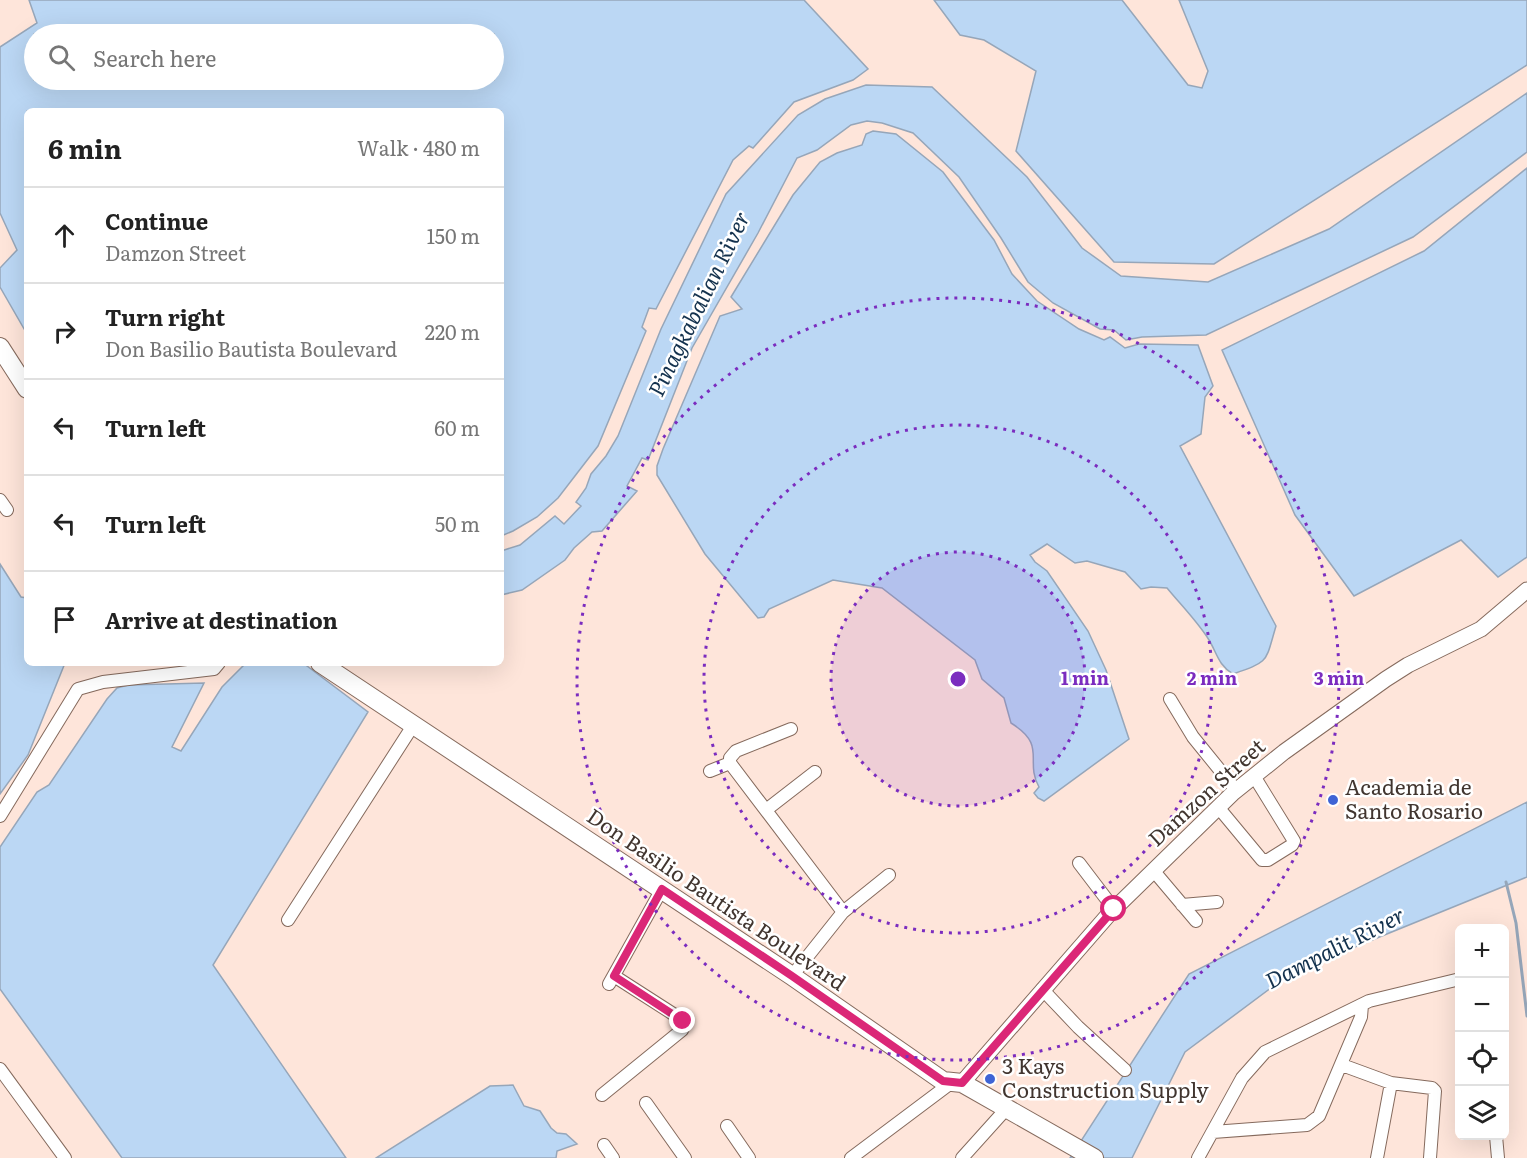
<!DOCTYPE html>
<meta charset="utf-8">
<style>
:root{--surface:#fff;--page:#f6f6f6;--text:#222;--muted:#767676;--line:#e0e0e0}
body{margin:0;font-family:Literata,serif;background:var(--page);color:var(--text)}
.controls{position:absolute;right:18px;bottom:18px;display:grid;overflow:hidden;border-radius:9px;box-shadow:0 6px 24px #0002}
.controls button{width:54px;height:54px;display:grid;place-items:center;padding:0;border:0;border-bottom:2px solid var(--line);background:var(--surface);color:var(--text);font:30px sans-serif}
.stop{position:absolute;width:18px;height:18px;margin:-14px;border:4px solid #db2777;border-radius:50%;background:#fff}
.stop.end{background:#db2777;border-color:#fff;box-shadow:0 2px 6px #0008}
.list{margin:0;padding:0;list-style:none}
h2{display:flex;justify-content:space-between;align-items:center;height:78px;margin:0;padding:0 24px;font-size:26px}
h2 small{font-size:20px;font-weight:400;color:var(--muted)}
.list li{display:grid;grid-template-columns:39px 1fr auto;gap:18px;align-items:center;box-sizing:border-box;height:96px;padding:0 24px;border-top:2px solid var(--line)}
.list b{display:block;font-size:22px;white-space:nowrap}
.list p{margin:0;font-size:20px;white-space:nowrap;color:var(--muted)}
.list em{font-size:20px;font-style:normal;color:var(--muted)}
.icon{flex:none;width:33px;height:33px;fill:none;stroke:currentColor;stroke-width:2;stroke-linecap:round;stroke-linejoin:round}
.map{position:relative;flex:none;width:1527px;height:1158px;overflow:hidden}
.search{position:absolute;background:var(--surface);box-shadow:0 6px 24px #0002;left:24px;top:24px;width:480px;height:66px;display:flex;align-items:center;gap:15px;box-sizing:border-box;padding:0 21px;border-radius:33px;color:var(--muted);font-size:22px}
.panel{position:absolute;background:var(--surface);box-shadow:0 6px 24px #0002;left:24px;top:108px;width:480px;height:558px;border-radius:9px}
.map>svg:first-child{display:block}
.water{fill:#bbd7f4;stroke:#96a6b9;stroke-width:1.5;fill-rule:evenodd}
.lines{fill:none;stroke-linecap:round;stroke-linejoin:round}
.stream{stroke:#96a6b9;stroke-width:3}
.minor-casing{stroke:#856a5d;stroke-width:14}
.tertiary-casing{stroke:#856a5d;stroke-width:17}
.secondary-casing{stroke:#856a5d;stroke-width:20}
.minor{stroke:#fff;stroke-width:12}
.tertiary{stroke:#fff;stroke-width:15}
.secondary{stroke:#fff;stroke-width:18}
.route{stroke:#db2777;stroke-width:8}
.ring{fill:none;stroke:#7b2cbf;stroke-width:3;stroke-dasharray:3 6}
.poi-dot{fill:#3f64d5;stroke:#fff;stroke-width:2}
.labels{text-anchor:middle;stroke-width:5;stroke-linejoin:round;paint-order:stroke}
.poi-label{font-size:21px;fill:#41352f;stroke:#fff;text-anchor:start}
.street-label{font-size:21px;fill:#41352f;stroke:#fff}
.water-label{font-size:22px;font-style:italic;fill:#14324e;stroke:#fff}
.centre{fill:#7b2cbf;stroke:#fff;stroke-width:3}
.ring-label{font-size:18px;text-anchor:middle;font-weight:bold;fill:#7b2cbf;stroke:#fff;stroke-width:5;stroke-linejoin:round;paint-order:stroke}
</style>
<div class="map">
<svg width="1527" height="1158" viewBox="0 0 1527 1158">
<rect width="100%" height="100%" fill="#fee5da"/>
<!-- water -->
<path class="water" d="M29,0H804L868,69L853,80L794,102L753,148L749,146L733,160L656,309L649,308L642,327L646,331L598,446L558,498L537,517L513,531L501,536V111H27V334L0,287V268L17,250L0,213V47L37,23ZM34,34H494V80H34Z
M934,0H1122L1188,85L1202,88L1208,71L1179,0H1527V65L1214,264L1114,262L1016,151L1036,71L984,40L960,35Z
M866,85L932,87L1027,177L1082,248L1121,276L1208,282L1329,229L1527,93V152L1413,237L1206,335L1142,337L1126,340L1114,330L1100,329L1053,303L1028,282L1001,238L959,177L913,133L882,123L867,121L851,125L817,150L797,158L758,233L692,348L648,460L642,458L627,486L637,491L602,531L592,532L574,548L565,560L522,590L501,595V551L520,545L555,516L564,524L581,506L576,502L586,488L591,474L606,456L618,436L661,329L726,194L798,115L825,99Z
M873,131L896,134L943,172L994,240L1012,274L1037,301L1079,329L1104,340L1110,337L1125,348L1139,344L1198,345L1213,386L1205,397L1201,434L1180,446L1276,626C1265,663 1270,661 1233,674C1218,665 1217,653 1209,640C1198,622 1181,605 1167,588L1151,587L1141,589L1125,572L1087,561L1075,563L1047,544L1030,555L1035,562L1047,571L1088,631L1106,670L1129,739L1044,801L1038,798L1034,793L1039,787C1024,760 1048,746 1011,723L1004,698L982,679L975,660L882,588L833,580L769,609L764,617L758,618L705,554L657,475V466L663,449L720,316L742,309L731,297L793,195L820,162L837,153L862,145L866,134Z
M1527,168V557L1498,577L1461,540L1354,596L1295,515L1222,350L1424,251Z
M0,564L21,597L27,598V663H65L28,755L0,794Z
M246,663H303L368,712L213,965L346,1158H122L0,989V847L37,792L49,785L107,699L117,688L128,685L204,683L172,747L181,751L222,687Z
M1527,802V877L1291,973L1185,1052L1132,1158H1070L1189,974Z
M513,1085L524,1106L540,1111L551,1128L557,1133L566,1134L577,1144L557,1151L556,1158H376L490,1086Z"/>
<g class="lines">
<!-- stream -->
<path class="stream" d="M1506,882L1516,923L1527,1016"/>
<!-- minor casing -->
<g class="minor-casing">
<path id="minor" d="M0,500L7,510
M1170,699L1193,737L1236,790
M791,729L736,751L730,758V763L843,912
M710,771L730,763
M1218,807L1262,860H1268L1292,845L1294,841L1254,776
M766,810L815,772
M0,816L78,689L103,682L214,669L219,663
M1079,863L1114,909
M1153,870L1196,921
M1182,905L1217,902
M288,920L414,724
M792,976L843,912L889,875
M609,984L662,889
M1042,989L1078,1027L1125,1070
M1342,1065L1391,1083L1432,1088L1435,1091L1430,1158
M0,1069L65,1158
M602,1095L682,1030L684,1026L681,1019L614,976
M646,1103L685,1158
M727,1126L749,1158
M1213,1132L1307,1125L1319,1116L1361,1017L1362,1005
M1496,1136L1498,1158
M604,1145L613,1158
M851,1158L951,1083
M962,1158L1007,1108
M1198,1158L1242,1078L1265,1052L1369,1001L1460,979
M1377,1158L1391,1083"/>
</g>
<!-- tertiary casing -->
<g class="tertiary-casing">
<path id="tertiary" d="M962,1083L1110,913L1233,793L1284,752L1386,679L1408,665L1481,629L1527,590"/>
</g>
<!-- secondary casing -->
<g class="secondary-casing">
<path id="secondary" d="M0,347L27,389
M320,663L792,976L943,1081L962,1083L1094,1158"/>
</g>
<!-- minor -->
<use href="#minor" class="minor"/>
<!-- tertiary -->
<use href="#tertiary" class="tertiary"/>
<!-- secondary -->
<use href="#secondary" class="secondary"/>
</g>
<g class="lines">
<!-- route -->
<path class="route" d="M683,1021L614,976L662,889L792,976L943,1081L962,1083L1114,909"/>
</g>
<!-- distance rings -->
<circle cx="958" cy="679" r="127" fill="#7b2cbf" fill-opacity=".12"/>
<g class="ring">
<circle cx="958" cy="679" r="127"/>
<circle cx="958" cy="679" r="254"/>
<circle cx="958" cy="679" r="381"/>
</g>
<!-- markers -->
<g class="poi-dot">
<circle cx="1333" cy="800" r="6"/>
<circle cx="990" cy="1079" r="6"/>
</g>
<g class="labels">
<!-- poi labels -->
<g class="poi-label">
<text x="1345" y="795">Academia de<tspan x="1345" dy="24">Santo Rosario</tspan></text>
<text x="1002" y="1074">3 Kays<tspan x="1002" dy="24">Construction Supply</tspan></text>
</g>
<!-- street labels -->
<g class="street-label">
<text transform="translate(1207 793) rotate(-42)" y="7">Damzon Street</text>
<text transform="translate(716 900) rotate(34)" y="7">Don Basilio Bautista Boulevard</text>
</g>
<!-- water labels -->
<g class="water-label">
<text transform="translate(699 304) rotate(-64)" y="8">Pinagkabalian River</text>
<text transform="translate(1335 948) rotate(-27)" y="8">Dampalit River</text>
</g>
</g>
<circle cx="958" cy="679" r="9" class="centre"/>
<g class="ring-label">
<text x="1085" y="685">1 min</text>
<text x="1212" y="685">2 min</text>
<text x="1339" y="685">3 min</text>
</g>
</svg>
<div class="controls">
<button>+</button>
<button>−</button>
<button><svg class="icon" aria-label="locate" viewBox="0 0 24 24"><circle cx="12" cy="12" r="6"/><path d="M12 2v4M12 18v4M2 12h4M18 12h4"/></svg></button>
<button><svg class="icon" aria-label="layers" viewBox="0 0 24 24"><path d="M12 4l9 5-9 5-9-5zM3 14l9 5 9-5"/></svg></button>
</div>
<div class="stop" style="left:1114px;top:909px"></div>
<div class="stop end" style="left:683px;top:1021px"></div>
<div class="search"><svg class="icon" aria-label="search" viewBox="0 0 24 24"><circle cx="10" cy="10" r="6"/><path d="M15 15l6 6"/></svg>Search here</div>
<section class="panel">
<h2>6 min<small>Walk · 480 m</small></h2>
<ul class="list">
<li><svg class="icon" aria-label="ahead" viewBox="0 0 24 24"><path d="M12 20V5M6 11l6-6 6 6"/></svg><div><b>Continue</b><p>Damzon Street</p></div><em>150 m</em></li>
<li><svg class="icon" aria-label="right" viewBox="0 0 24 24"><path d="M7 20v-9h11M14 6l5 5-5 5"/></svg><div><b>Turn right</b><p>Don Basilio Bautista Boulevard</p></div><em>220 m</em></li>
<li><svg class="icon" aria-label="left" viewBox="0 0 24 24"><path d="M17 20v-9H6M10 6l-5 5 5 5"/></svg><div><b>Turn left</b></div><em>60 m</em></li>
<li><svg class="icon" aria-label="left" viewBox="0 0 24 24"><path d="M17 20v-9H6M10 6l-5 5 5 5"/></svg><div><b>Turn left</b></div><em>50 m</em></li>
<li><svg class="icon" aria-label="arrive" viewBox="0 0 24 24"><path d="M6 21V4h12l-3 4 3 4H6"/></svg><div><b>Arrive at destination</b></div></li>
</ul>
</section>
</div>
